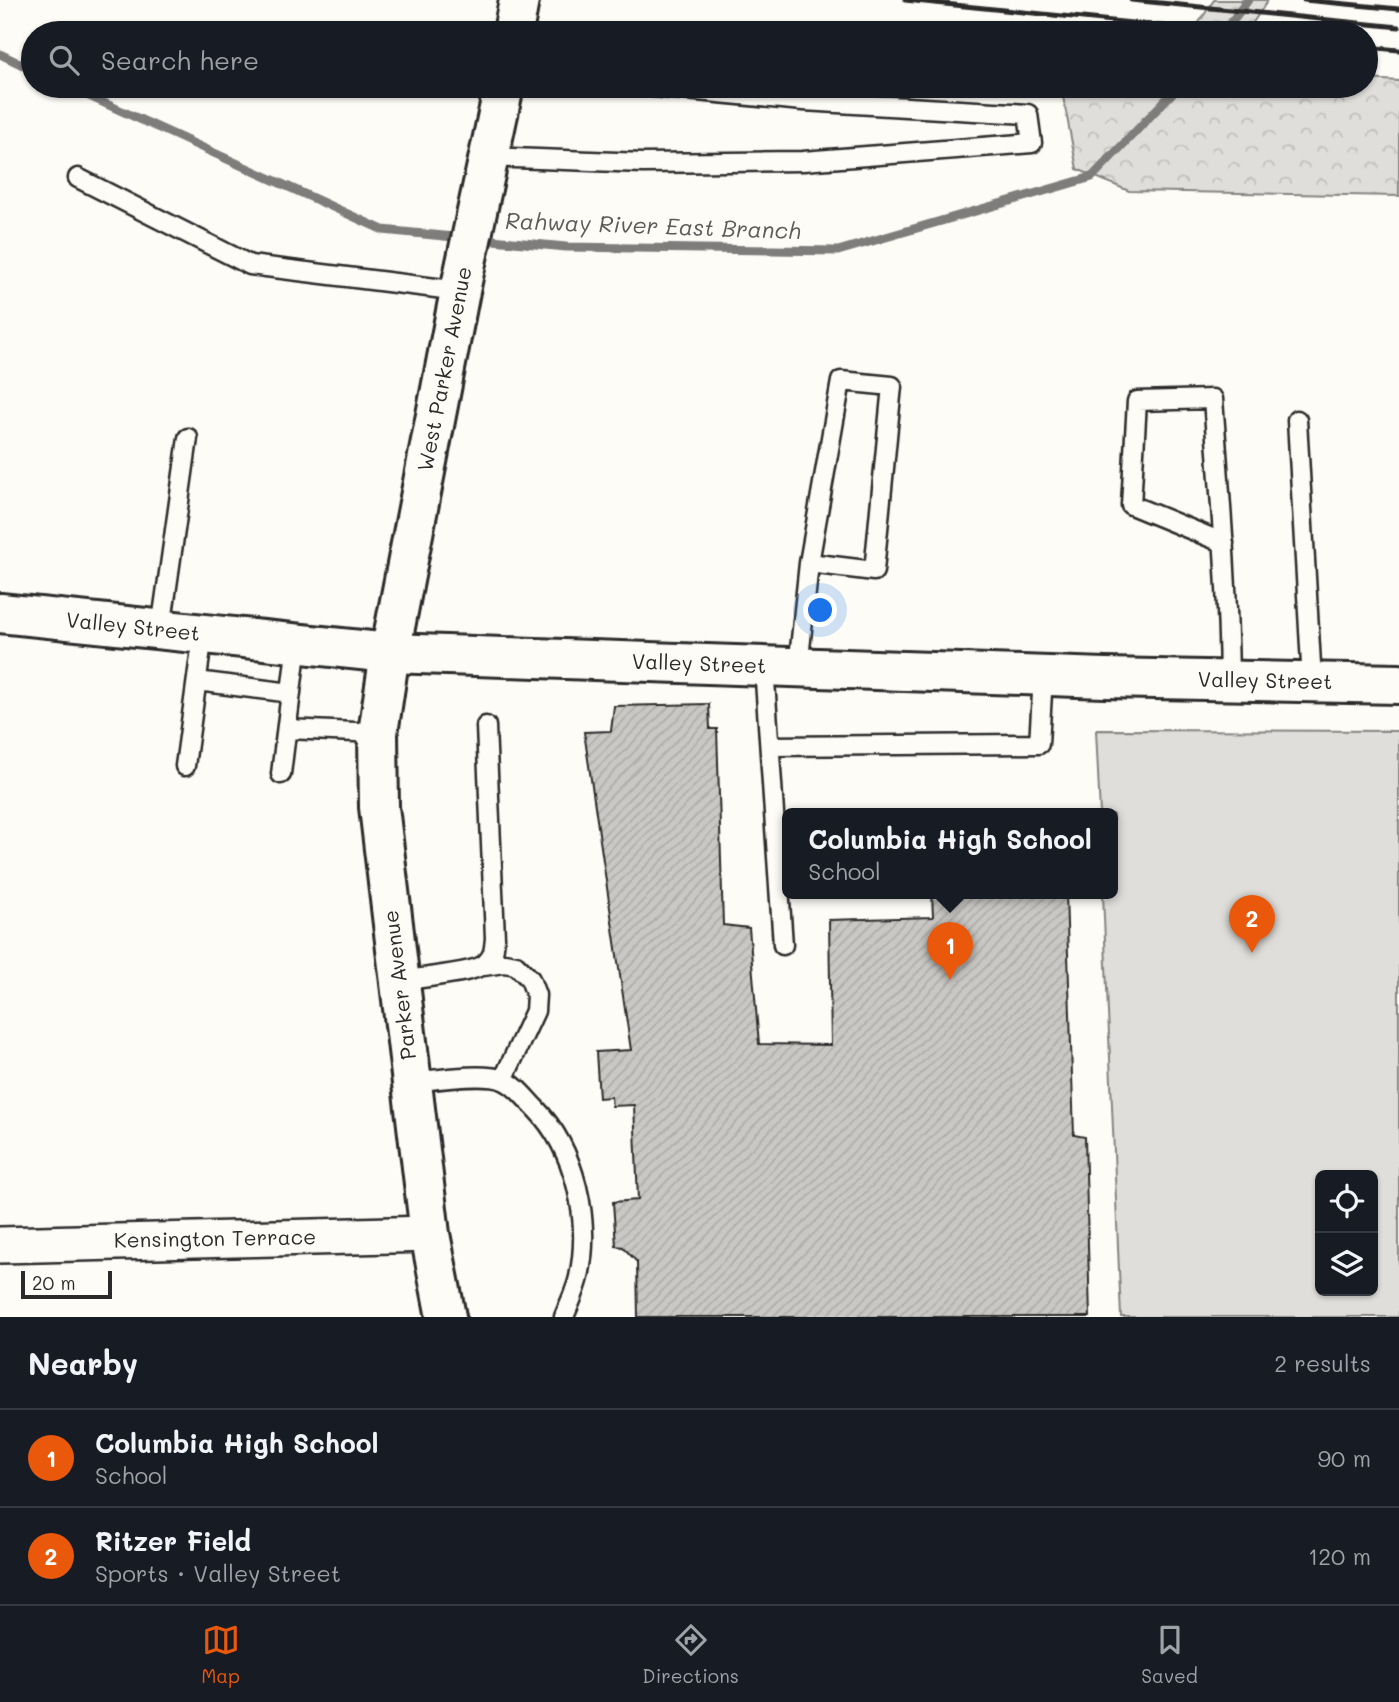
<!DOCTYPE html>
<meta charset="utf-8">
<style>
:root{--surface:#171b24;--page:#20242c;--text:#f1f3f6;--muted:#9ea1a6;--line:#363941;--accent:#ea580c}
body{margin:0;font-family:Mali,sans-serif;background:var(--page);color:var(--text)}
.controls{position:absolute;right:21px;bottom:21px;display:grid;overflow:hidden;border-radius:10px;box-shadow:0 2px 5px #0004}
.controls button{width:63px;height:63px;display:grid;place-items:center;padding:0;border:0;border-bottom:2px solid var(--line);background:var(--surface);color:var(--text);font:35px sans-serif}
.scale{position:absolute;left:21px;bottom:18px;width:91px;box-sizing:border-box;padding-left:7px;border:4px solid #2b2b2b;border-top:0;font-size:19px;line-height:24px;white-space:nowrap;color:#2b2b2b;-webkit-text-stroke:5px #fdfcf7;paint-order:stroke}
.you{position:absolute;left:821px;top:611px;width:24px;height:24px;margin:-18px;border:5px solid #fff;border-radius:50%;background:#1a73e8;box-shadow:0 0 0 10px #1a73e833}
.badge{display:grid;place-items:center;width:46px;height:46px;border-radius:50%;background:var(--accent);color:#fff;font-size:23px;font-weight:700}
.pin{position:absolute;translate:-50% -58px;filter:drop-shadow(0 2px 4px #0008)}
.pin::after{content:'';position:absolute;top:37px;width:24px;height:21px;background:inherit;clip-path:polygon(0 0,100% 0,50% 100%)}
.popup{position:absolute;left:782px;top:808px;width:336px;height:91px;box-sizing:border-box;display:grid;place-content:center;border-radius:10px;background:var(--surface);filter:drop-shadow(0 2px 5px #0005);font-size:23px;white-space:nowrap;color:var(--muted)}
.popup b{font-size:26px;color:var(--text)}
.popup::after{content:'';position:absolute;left:50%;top:100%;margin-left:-14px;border:14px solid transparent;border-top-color:var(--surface)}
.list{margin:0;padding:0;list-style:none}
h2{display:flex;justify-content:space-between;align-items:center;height:91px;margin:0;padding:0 28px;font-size:30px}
h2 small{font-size:23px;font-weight:400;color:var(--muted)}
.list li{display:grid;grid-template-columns:46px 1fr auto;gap:21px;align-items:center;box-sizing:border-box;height:98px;padding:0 28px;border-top:2px solid var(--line)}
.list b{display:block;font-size:26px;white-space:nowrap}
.list p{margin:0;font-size:23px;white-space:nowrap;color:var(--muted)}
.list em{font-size:23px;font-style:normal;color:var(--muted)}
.icon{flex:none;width:38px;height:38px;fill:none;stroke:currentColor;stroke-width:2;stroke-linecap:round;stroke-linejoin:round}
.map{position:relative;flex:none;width:1399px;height:1317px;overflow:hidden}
.search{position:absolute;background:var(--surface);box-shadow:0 2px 5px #0004;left:21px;right:21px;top:21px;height:77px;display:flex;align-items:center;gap:18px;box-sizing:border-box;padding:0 24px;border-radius:38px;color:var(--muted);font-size:26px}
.sheet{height:287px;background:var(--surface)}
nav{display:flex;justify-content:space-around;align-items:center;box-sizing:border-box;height:98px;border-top:2px solid var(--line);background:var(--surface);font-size:19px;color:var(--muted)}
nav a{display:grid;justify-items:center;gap:4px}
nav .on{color:var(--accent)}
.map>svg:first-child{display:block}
.forest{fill:url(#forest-crowns);stroke:#858482;stroke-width:2}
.garden{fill:#dfdeda;stroke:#858482;stroke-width:2;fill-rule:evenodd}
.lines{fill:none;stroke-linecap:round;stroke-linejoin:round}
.stream{stroke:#7e7d7b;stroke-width:9}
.building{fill:url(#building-hatch);stroke:#2b2b2b;stroke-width:2}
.service-casing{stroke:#2b2b2b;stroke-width:23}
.minor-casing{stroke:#2b2b2b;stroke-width:40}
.tertiary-casing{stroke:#2b2b2b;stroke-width:44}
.secondary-casing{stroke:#2b2b2b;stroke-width:44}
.service{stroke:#fdfcf7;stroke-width:18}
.minor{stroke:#fdfcf7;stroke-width:35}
.tertiary{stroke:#fdfcf7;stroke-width:38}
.secondary{stroke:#fdfcf7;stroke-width:38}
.rail{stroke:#2b2b2b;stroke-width:5}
.labels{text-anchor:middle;stroke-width:7;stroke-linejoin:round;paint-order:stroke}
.street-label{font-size:21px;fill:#2b2b2b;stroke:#fdfcf7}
.water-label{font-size:23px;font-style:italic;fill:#5b5b5a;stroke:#fdfcf7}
</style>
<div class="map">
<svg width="1399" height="1317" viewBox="0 0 1399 1317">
<defs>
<pattern id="forest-crowns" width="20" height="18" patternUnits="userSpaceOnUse" patternTransform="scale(1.75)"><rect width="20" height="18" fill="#dfdeda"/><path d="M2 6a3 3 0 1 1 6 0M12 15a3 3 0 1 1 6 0" fill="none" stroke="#c0bfbb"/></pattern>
<pattern id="building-hatch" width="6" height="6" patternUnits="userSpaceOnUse" patternTransform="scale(1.75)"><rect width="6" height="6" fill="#c9c8c4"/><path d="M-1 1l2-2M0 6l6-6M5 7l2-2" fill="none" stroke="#adaca9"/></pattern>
</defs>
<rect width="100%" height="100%" fill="#fdfcf7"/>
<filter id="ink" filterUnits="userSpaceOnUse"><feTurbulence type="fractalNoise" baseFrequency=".0143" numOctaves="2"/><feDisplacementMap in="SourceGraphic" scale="14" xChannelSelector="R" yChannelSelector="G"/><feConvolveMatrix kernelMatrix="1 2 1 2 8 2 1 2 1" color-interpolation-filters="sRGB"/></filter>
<g filter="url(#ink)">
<!-- forest -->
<path class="forest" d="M1214,0H1268L1246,33H1192Z
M1366,79L1399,81V196L1129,191L1077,169L1061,86H1366Z"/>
<!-- garden -->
<path class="garden" d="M1096,730L1399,731V1317H1121L1103,894H1113V814H1100ZM1320,1175H1373V1291H1320Z"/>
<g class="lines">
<!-- stream -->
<path class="stream" d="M1223,33L1248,0
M0,54L33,70
M67,86L383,230L464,238
M482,239L566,247L838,251L1092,177L1179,86"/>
</g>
<!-- building -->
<path class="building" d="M709,704L710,729H717L723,925L749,928L759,1044L831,1045L829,920L933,917L932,894H1066L1074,1135L1085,1137L1090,1317H638L637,1262L623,1247L616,1246L613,1202L638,1200L634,1105L612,1106L611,1097L599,1098L596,1052L631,1050L584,732L611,731L614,706Z"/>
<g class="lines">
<!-- service casing -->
<g class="service-casing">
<path id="service" d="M489,157L643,163L803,161L1032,143L1028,114L803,101L644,86
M78,178L250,265L460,291
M1297,420L1312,682
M1224,543L1131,505L1137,401L1213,399C1220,493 1228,586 1229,681
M161,629L188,438
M764,666L783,945
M798,668L809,563L841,381L892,386L874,571L809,563
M197,681L291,693
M287,729L378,733
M770,746L1039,744L1043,676
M185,766L203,634
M281,774L297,643
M484,966L504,963L516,965L530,979L536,995L535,1011L503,1080
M400,981C417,978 477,973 486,963C494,956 494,948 495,938L486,726
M412,1082C433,1080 484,1072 503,1080C515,1084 526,1099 535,1108C576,1150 591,1220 579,1277C576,1291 569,1304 564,1317"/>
</g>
<!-- minor casing -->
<g class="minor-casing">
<path id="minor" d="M0,1245L430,1234"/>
</g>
<!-- tertiary casing -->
<g class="tertiary-casing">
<path id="tertiary" d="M513,33L519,0
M446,1317L430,1234L379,807L378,733L390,653L460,291L504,86"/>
</g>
<!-- secondary casing -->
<g class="secondary-casing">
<path id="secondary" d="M0,613L390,653L1105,678L1399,684"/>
</g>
<!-- service -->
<use href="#service" class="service"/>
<!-- minor -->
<use href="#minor" class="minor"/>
<!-- tertiary -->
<use href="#tertiary" class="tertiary"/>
<!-- secondary -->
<use href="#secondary" class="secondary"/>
<!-- rail -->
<path class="rail" d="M905,0L1232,33
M1131,0L1399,27
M1304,0L1399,9
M1366,47L1399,50"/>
</g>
</g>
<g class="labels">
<!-- street labels -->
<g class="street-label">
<text transform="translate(445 369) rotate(-79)" y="7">West Parker Avenue</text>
<text transform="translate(133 627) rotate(6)" y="7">Valley Street</text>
<text transform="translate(699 664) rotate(2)" y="7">Valley Street</text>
<text transform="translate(1265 681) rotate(1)" y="7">Valley Street</text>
<text transform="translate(400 985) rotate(-97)" y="7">Parker Avenue</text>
<text transform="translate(215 1239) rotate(-1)" y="7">Kensington Terrace</text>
</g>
<!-- water labels -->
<g class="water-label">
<text transform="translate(653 226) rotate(2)" y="8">Rahway River East Branch</text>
</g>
</g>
</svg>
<div class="controls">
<button><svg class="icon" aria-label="locate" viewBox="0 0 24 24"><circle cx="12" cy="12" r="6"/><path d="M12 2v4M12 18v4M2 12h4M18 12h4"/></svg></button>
<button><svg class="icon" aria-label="layers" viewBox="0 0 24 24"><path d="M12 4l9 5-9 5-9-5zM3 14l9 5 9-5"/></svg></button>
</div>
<div class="scale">20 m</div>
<div class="you"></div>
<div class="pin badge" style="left:950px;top:980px">1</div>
<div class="popup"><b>Columbia High School</b>School</div>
<div class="pin badge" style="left:1252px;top:953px">2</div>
<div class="search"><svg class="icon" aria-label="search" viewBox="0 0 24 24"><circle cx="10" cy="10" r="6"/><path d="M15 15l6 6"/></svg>Search here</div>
</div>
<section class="sheet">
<h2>Nearby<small>2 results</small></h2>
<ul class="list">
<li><span class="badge">1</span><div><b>Columbia High School</b><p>School</p></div><em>90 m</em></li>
<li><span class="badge">2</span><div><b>Ritzer Field</b><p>Sports · Valley Street</p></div><em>120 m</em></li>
</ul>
</section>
<nav>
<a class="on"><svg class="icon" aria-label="map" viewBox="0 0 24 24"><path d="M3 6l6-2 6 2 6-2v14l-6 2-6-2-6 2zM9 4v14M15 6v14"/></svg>Map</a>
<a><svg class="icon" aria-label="directions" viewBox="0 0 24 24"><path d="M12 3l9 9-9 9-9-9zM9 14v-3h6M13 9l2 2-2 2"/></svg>Directions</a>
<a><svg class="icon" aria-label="saved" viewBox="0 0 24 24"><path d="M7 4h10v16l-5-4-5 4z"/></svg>Saved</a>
</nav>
